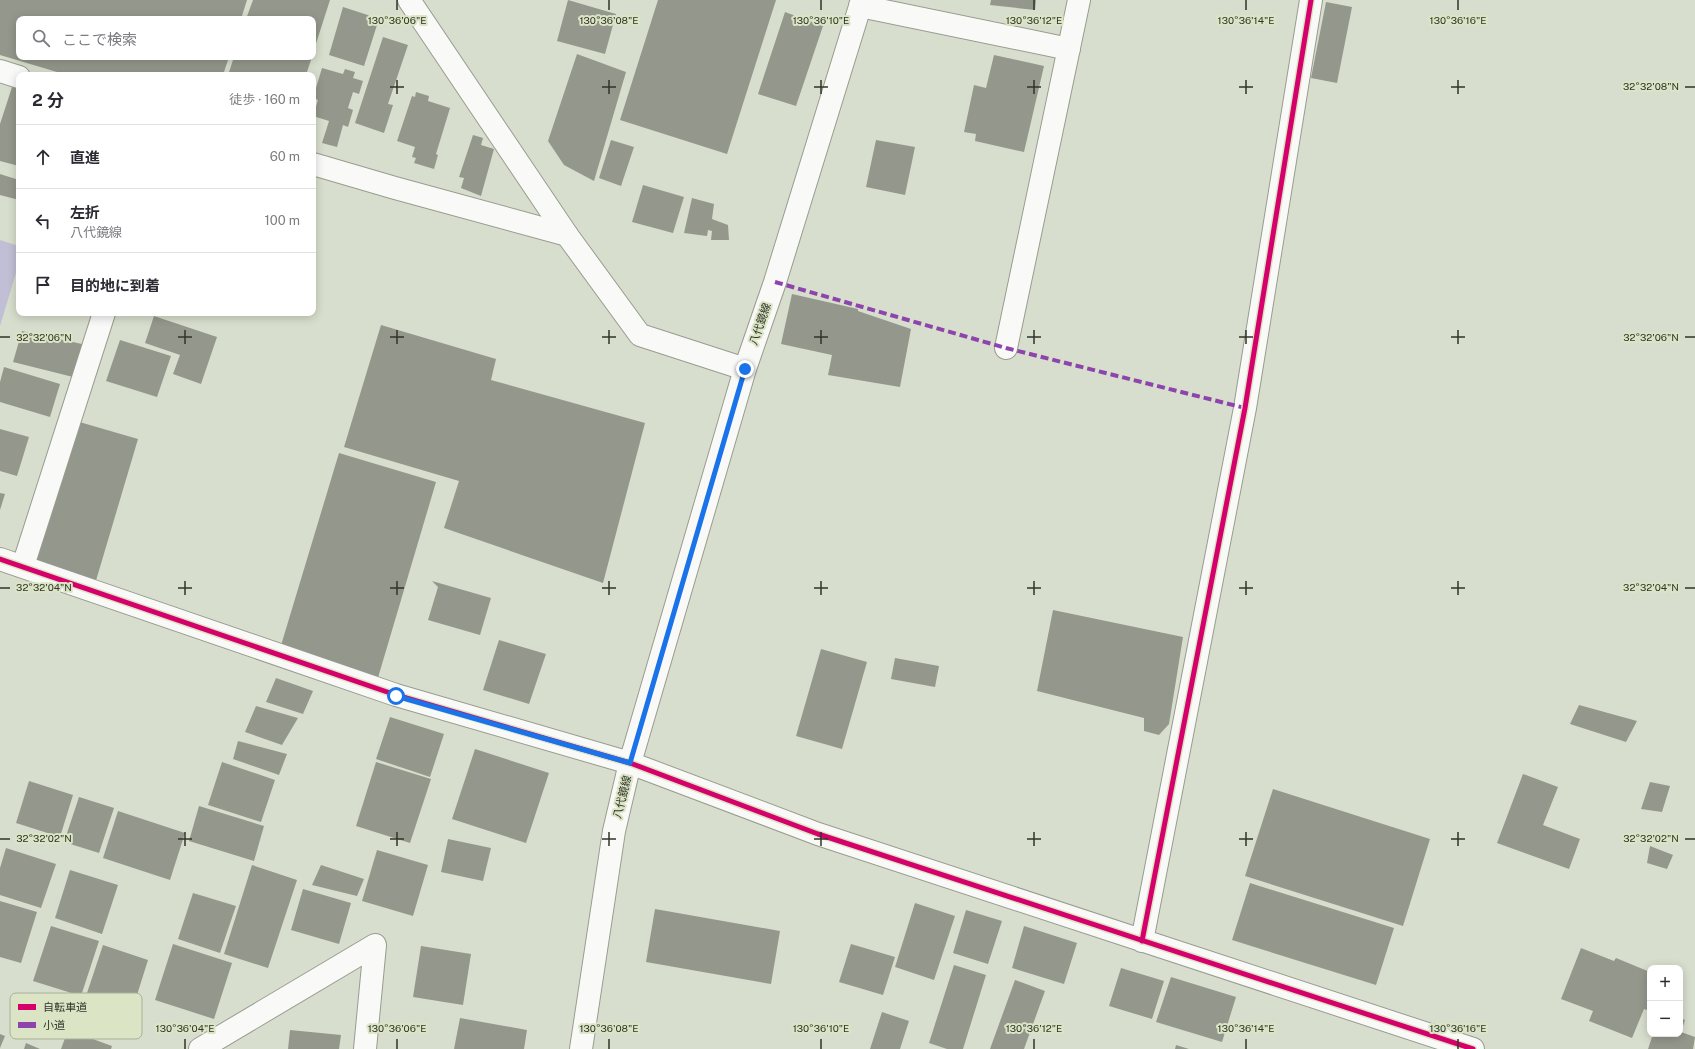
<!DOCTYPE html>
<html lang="ja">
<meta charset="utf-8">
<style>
:root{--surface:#fff;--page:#f2f2f3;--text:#2b2b33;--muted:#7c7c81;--line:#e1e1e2}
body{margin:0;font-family:"Public Sans","Noto Sans JP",sans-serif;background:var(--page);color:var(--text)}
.controls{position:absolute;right:12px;bottom:12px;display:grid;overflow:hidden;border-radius:8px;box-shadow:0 2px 10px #0003}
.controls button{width:36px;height:36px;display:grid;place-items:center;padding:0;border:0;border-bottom:1px solid var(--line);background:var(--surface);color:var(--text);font:20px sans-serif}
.stop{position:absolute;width:12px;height:12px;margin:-9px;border:3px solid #1a73e8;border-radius:50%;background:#fff}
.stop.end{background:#1a73e8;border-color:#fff;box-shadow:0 1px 4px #0008}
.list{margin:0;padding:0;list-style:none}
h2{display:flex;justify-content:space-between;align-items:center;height:52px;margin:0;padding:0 16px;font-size:17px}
h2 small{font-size:13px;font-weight:400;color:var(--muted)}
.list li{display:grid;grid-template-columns:26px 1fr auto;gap:12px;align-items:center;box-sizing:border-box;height:64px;padding:0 16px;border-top:1px solid var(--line)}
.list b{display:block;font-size:15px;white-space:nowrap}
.list p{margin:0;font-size:13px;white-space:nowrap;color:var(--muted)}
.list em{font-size:13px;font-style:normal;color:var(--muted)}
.icon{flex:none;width:22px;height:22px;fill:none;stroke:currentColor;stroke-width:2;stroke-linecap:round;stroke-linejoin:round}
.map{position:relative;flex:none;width:1695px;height:1049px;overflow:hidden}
.search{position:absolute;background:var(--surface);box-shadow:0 2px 10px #0003;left:16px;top:16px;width:300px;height:44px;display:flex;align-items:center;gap:10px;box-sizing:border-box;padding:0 14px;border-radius:8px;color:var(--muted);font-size:15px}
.panel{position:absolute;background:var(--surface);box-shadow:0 2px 10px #0003;left:16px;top:72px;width:300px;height:244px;border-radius:8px}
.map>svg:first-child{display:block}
.green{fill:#c1bfd5}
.building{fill:#94988c}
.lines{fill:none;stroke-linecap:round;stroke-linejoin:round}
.minor-casing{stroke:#989c8f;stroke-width:24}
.major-casing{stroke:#989c8f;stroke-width:24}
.minor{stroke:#f9faf8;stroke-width:22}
.major{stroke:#f9faf8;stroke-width:22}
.quiet{stroke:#8e44ad;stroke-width:4;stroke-dasharray:8 4;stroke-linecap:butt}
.cycleway-casing{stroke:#dbe5c6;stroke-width:8}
.cycleway{stroke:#d6006c;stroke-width:5}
.route{stroke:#1a73e8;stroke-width:5}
.ticks{fill:none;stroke:#313529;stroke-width:1.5}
.labels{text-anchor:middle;stroke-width:4;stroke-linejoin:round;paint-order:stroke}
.street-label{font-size:11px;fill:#313529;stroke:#dbe5c6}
.key{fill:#dbe5c6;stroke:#a8b097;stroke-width:1}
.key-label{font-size:11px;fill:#313529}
.ticks-label{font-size:10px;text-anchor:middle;fill:#313529;stroke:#dbe5c6;stroke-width:4;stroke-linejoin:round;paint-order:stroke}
</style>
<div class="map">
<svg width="1695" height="1049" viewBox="0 0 1695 1049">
<rect width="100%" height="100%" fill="#d8decd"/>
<!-- green -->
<path class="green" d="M0,240L19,246V263L0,326Z"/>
<!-- building -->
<path class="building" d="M0,0H247L241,19H19V57H229L223,75H67L0,55Z
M253,0H330L313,53V19H246Z
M568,0L616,14L605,54L557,41Z
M658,0H776L727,154L620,120Z
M991,0H1036L1035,10L990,5Z
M1326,2L1352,7L1337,83L1311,78Z
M343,7L374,17L372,24L377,25L364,66L329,55Z
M785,12L823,26L796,106L758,94Z
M383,37L408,45L388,104L393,105L384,133L355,123Z
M577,54L626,72L594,181L564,165L548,141Z
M994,55L1044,66L1024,152L975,141L976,134L964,132L974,85L986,88Z
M234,57H312L306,75H228Z
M322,68L343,74L345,69L355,72L353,78L363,81L359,94L353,92L348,108L353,110L348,127L343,125L337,147L322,143L329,121L313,116L318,100L313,98Z
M13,84L19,85V166L0,161V124Z
M416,92L429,96L428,101L450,108L436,154L438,155L434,169L414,163L416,158L412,157L415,147L397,141L412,96L415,97Z
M473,135L483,138L481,145L494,149L481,196L461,188L464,178L459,177Z
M611,140L634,147L621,186L599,178Z
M876,140L915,147L905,195L866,187Z
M0,174L19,180V200L0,195Z
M643,185L684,197L673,233L632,222Z
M692,198L714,204L712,219L728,225L729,240H711L712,231L708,230L707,236L684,233Z
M792,294L858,309V311L911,329L900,387L828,375L832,355L781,344Z
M154,316L217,337L201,384L173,374L180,355L145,343Z
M381,325L496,359L491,380L645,423L603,583L444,528L459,481L344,447Z
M22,331L82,344L73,377L13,362Z
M120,340L171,356L157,397L106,381Z
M4,367L60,384L50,417L0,402V382Z
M76,421L138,439L95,584L32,565Z
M0,429L29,437L17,476L0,471Z
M339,453L436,482L377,681L279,652Z
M0,493L5,494L0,510Z
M432,581L491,598L480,635L428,620L438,587Z
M1053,610L1183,637L1169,724L1159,735L1144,731V718L1037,691Z
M499,640L546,654L529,704L483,690Z
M821,649L867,662L842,749L796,736Z
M895,658L939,666L935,687L891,679Z
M276,678L313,691L303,714L266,702Z
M1579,705L1637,721L1626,742L1570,724Z
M256,706L298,718L282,745L245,732Z
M390,717L444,734L430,777L376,759Z
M238,741L287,754L279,775L233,759Z
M475,749L549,773L526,843L452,819Z
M222,762L275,780L261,822L208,805Z
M376,762L431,779L410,843L356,826Z
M1523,774L1558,787L1543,825L1580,839L1569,869L1497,843Z
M29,781L73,795L60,837L16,823Z
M1650,782L1670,786L1662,812L1641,809Z
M1273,789L1430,839L1403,926L1245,876Z
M79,797L114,808L99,853L64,842Z
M199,806L264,826L254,861L189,841Z
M118,811L185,833L170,880L103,858Z
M448,839L491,848L483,881L441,872Z
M1650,846L1673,855L1667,869L1647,863Z
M6,848L56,864L41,908L0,895V868Z
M377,850L428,865L413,916L362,901Z
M252,865L297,880L268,968L224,954Z
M321,865L364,879L357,896L312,885Z
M70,870L118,885L102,934L55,918Z
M1250,883L1394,928L1376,985L1232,940Z
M303,889L351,903L339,944L291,930Z
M193,893L236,906L220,953L178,939Z
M0,901L37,912L21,963L0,957Z
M915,903L955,916L934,980L895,967Z
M655,909L780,931L771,984L646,962Z
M966,910L1002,921L988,964L953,953Z
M51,926L99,941L81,996L33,981Z
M1024,926L1077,943L1064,984L1012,968Z
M173,944L232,963L214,1019L155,1000Z
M851,944L895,957L883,995L839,982Z
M103,945L148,960L131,1014L85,999Z
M421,946L471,954L463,1005L413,997Z
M1581,948L1614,961L1616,958L1650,972V1011L1644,1009L1632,1038L1589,1021L1593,1011L1561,999Z
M954,965L986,975L963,1049H947L929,1043Z
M1121,968L1164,981L1152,1019L1109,1006Z
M1171,977L1236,997L1222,1042L1156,1022Z
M1015,980L1045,991L1024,1049H990Z
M882,1012L909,1021L900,1049H870Z
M460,1018L527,1030L524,1049H454Z
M1680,1018L1685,1020L1681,1032L1695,1037L1693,1049H1648L1653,1034H1680Z
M68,1030L112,1046L111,1049H61Z
M290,1030L341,1035L339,1049H288Z
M0,1034L5,1036L0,1048Z
M26,1043L40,1049H24Z
M1176,1045L1189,1049H1175Z"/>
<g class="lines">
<!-- minor casing -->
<g class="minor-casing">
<path id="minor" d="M860,6L1069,49
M0,71L19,77
M313,164L395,188L567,235
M1006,348L1079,0
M0,559L396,695L630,763L818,834L1473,1049
M23,566L104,313
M1142,941L1245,408L1311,0
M200,1049L375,945L365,1049"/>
</g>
<!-- major casing -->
<g class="major-casing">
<path id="major" d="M409,0L567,235L640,335L745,369
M581,1049L614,831L630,763L745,369L775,282L862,0"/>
</g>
<!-- minor -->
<use href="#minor" class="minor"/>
<!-- major -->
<use href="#major" class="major"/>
<!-- quiet -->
<path class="quiet" d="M775,282L1006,348L1245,408"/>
<!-- cycleway casing -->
<g class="cycleway-casing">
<path id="cycleway" d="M0,559L396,695L630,763L818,834L1473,1049
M1142,941L1245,408L1311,0"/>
</g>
<!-- cycleway -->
<use href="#cycleway" class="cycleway"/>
</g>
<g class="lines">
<!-- route -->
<path class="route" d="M396,696L630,763L745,369"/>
</g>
<!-- ticks -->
<path class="ticks" d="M397,0V10M609,0V10M821,0V10M1034,0V10M1246,0V10M1458,0V10M397,80V94M609,80V94M821,80V94M1034,80V94M1246,80V94M1458,80V94M390,87H404M602,87H616M814,87H828M1027,87H1041M1239,87H1253M1451,87H1465M1685,87H1695M185,330V344M397,330V344M609,330V344M821,330V344M1034,330V344M1246,330V344M1458,330V344M0,337H10M178,337H192M390,337H404M602,337H616M814,337H828M1027,337H1041M1239,337H1253M1451,337H1465M1685,337H1695M185,581V595M397,581V595M609,581V595M821,581V595M1034,581V595M1246,581V595M1458,581V595M0,588H10M178,588H192M390,588H404M602,588H616M814,588H828M1027,588H1041M1239,588H1253M1451,588H1465M1685,588H1695M185,832V846M397,832V846M609,832V846M821,832V846M1034,832V846M1246,832V846M1458,832V846M0,839H10M178,839H192M390,839H404M602,839H616M814,839H828M1027,839H1041M1239,839H1253M1451,839H1465M1685,839H1695M185,1039V1049M397,1039V1049M609,1039V1049M821,1039V1049M1034,1039V1049M1246,1039V1049M1458,1039V1049"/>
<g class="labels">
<!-- street labels -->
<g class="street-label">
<text transform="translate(760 324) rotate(-71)" y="4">八代鏡線</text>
<text transform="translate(622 797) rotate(-76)" y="4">八代鏡線</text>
</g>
</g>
<!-- legend -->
<rect x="10" y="993" width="132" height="46" rx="6" class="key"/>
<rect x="18" y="1004" width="18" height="6" fill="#d6006c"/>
<rect x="18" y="1022" width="18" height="6" fill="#8e44ad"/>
<g class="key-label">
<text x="43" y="1011">自転車道</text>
<text x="43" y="1029">小道</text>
</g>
<g class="ticks-label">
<text x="397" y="24">130°36'06"E</text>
<text x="609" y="24">130°36'08"E</text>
<text x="821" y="24">130°36'10"E</text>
<text x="1034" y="24">130°36'12"E</text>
<text x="1246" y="24">130°36'14"E</text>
<text x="1458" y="24">130°36'16"E</text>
<text x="1651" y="90">32°32'08"N</text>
<text x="44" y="341">32°32'06"N</text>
<text x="1651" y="341">32°32'06"N</text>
<text x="44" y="591">32°32'04"N</text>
<text x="1651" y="591">32°32'04"N</text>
<text x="44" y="842">32°32'02"N</text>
<text x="1651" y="842">32°32'02"N</text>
<text x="185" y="1032">130°36'04"E</text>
<text x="397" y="1032">130°36'06"E</text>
<text x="609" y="1032">130°36'08"E</text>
<text x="821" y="1032">130°36'10"E</text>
<text x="1034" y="1032">130°36'12"E</text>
<text x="1246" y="1032">130°36'14"E</text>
<text x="1458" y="1032">130°36'16"E</text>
</g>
</svg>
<div class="controls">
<button>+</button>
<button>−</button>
</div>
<div class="stop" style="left:396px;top:696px"></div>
<div class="stop end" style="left:745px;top:369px"></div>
<div class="search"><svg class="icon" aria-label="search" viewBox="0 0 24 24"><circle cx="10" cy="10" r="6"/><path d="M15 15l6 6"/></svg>ここで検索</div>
<section class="panel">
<h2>2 分<small>徒歩 · 160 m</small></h2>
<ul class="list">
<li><svg class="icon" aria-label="ahead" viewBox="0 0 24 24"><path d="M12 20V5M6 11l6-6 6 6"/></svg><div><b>直進</b></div><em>60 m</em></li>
<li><svg class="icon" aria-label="left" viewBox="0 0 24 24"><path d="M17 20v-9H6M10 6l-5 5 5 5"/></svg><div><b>左折</b><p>八代鏡線</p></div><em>100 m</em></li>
<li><svg class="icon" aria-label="arrive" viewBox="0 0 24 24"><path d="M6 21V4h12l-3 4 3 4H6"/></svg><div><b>目的地に到着</b></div></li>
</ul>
</section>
</div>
